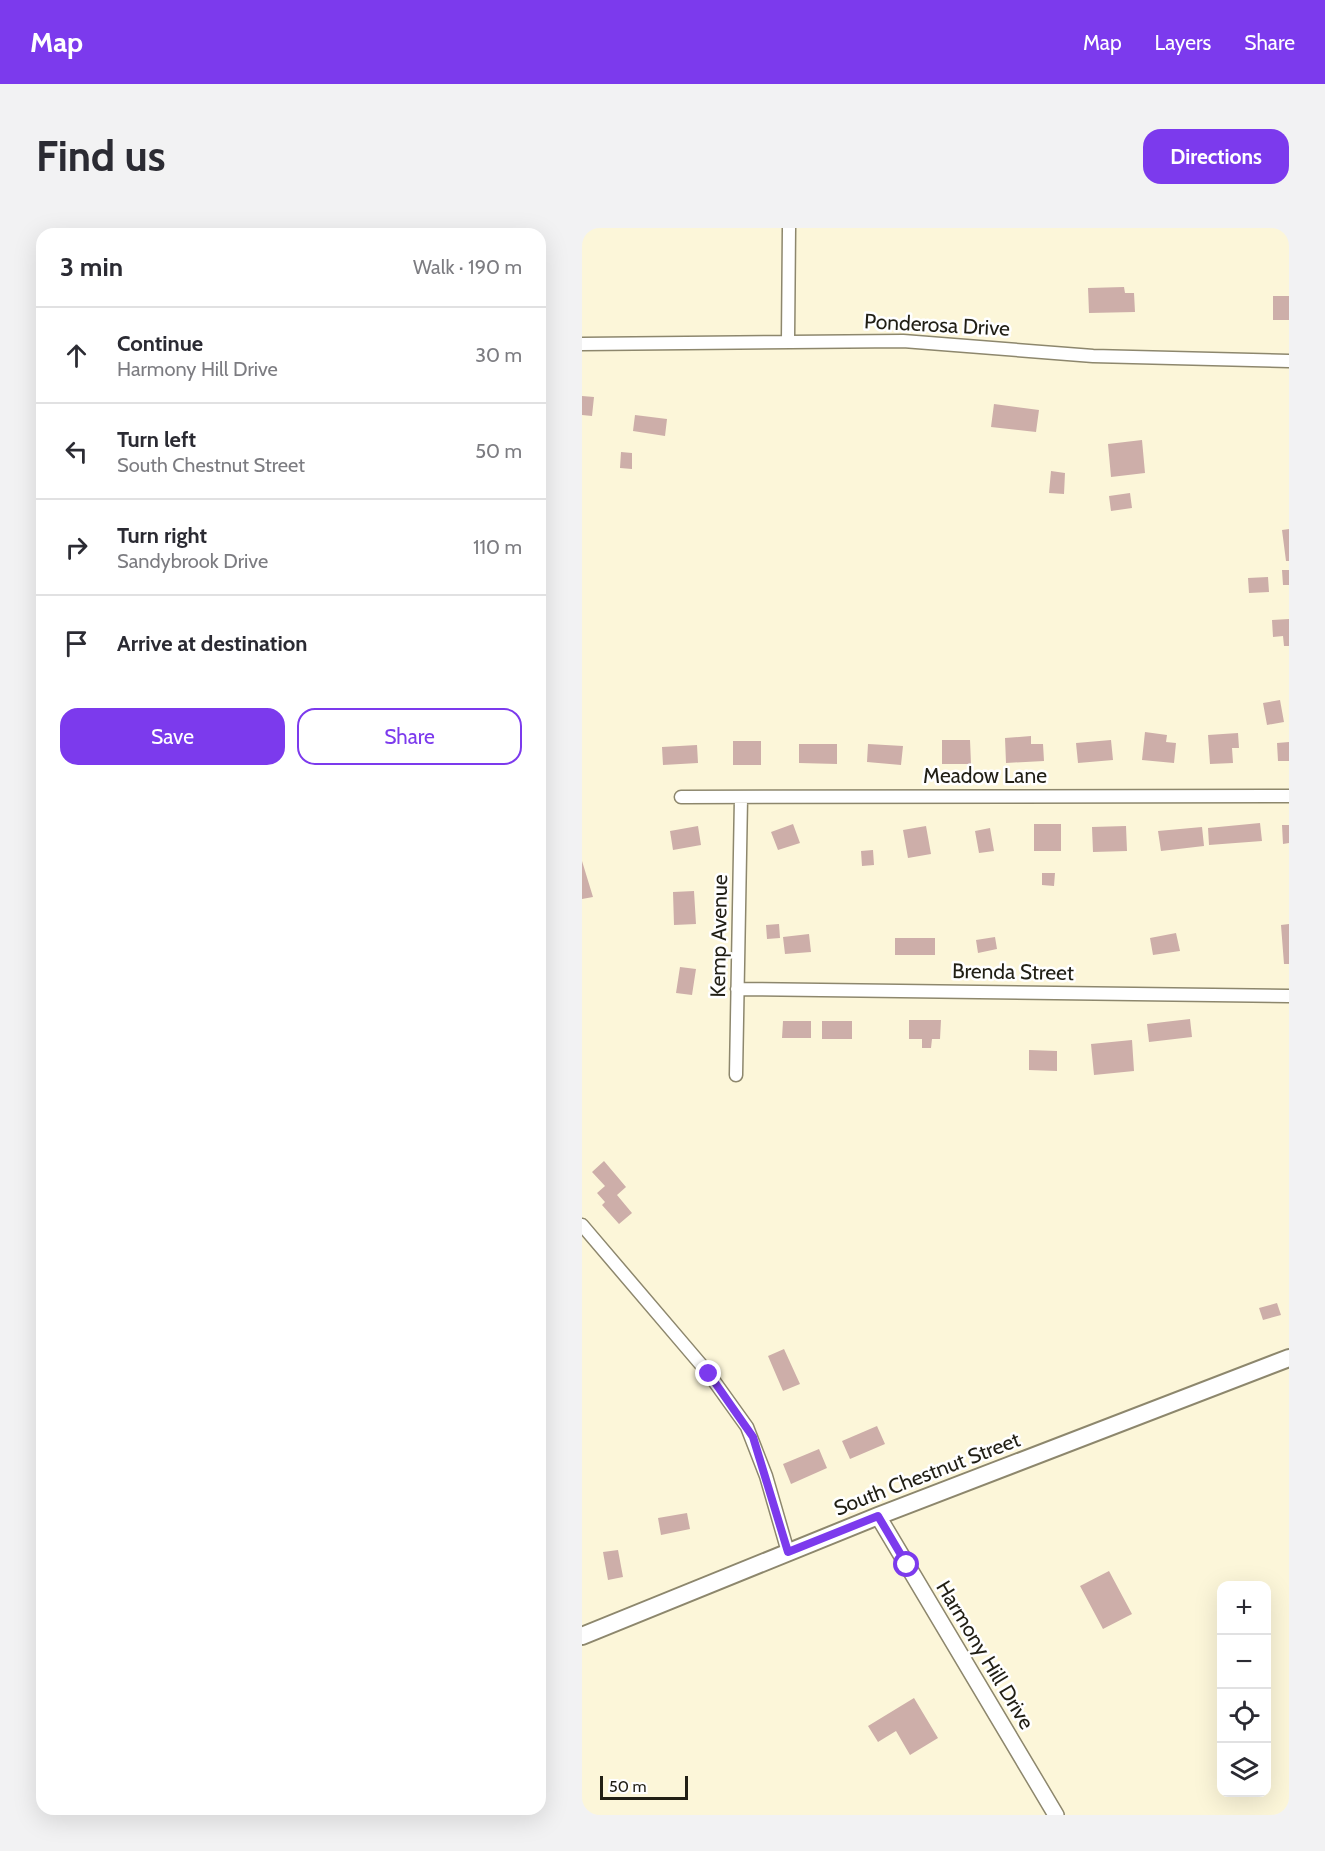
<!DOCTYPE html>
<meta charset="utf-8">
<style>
:root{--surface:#fff;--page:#f2f2f3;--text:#2b2b33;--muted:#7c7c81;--line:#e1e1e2;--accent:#7c3aed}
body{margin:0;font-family:Cabin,sans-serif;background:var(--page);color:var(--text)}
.controls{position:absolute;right:18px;bottom:18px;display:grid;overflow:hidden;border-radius:12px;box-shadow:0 6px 24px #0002}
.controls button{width:54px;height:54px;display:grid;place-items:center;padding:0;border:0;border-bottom:2px solid var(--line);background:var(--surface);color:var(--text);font:30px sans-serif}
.scale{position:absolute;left:18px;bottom:15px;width:88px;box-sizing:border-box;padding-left:6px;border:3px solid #211f15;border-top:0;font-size:16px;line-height:21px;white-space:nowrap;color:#211f15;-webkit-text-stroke:4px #fff;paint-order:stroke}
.stop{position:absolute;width:18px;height:18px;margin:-14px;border:4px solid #7c3aed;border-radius:50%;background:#fff}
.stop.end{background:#7c3aed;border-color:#fff;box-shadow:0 2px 6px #0008}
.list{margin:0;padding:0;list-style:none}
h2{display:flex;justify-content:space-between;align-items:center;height:78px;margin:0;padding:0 24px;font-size:26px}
h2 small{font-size:20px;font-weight:400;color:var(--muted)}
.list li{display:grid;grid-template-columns:39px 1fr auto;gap:18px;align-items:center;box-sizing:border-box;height:96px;padding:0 24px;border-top:2px solid var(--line)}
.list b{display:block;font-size:22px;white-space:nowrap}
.list p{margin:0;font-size:20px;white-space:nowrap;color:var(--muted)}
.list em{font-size:20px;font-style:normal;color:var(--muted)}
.actions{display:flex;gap:12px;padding:18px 24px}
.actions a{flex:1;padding:14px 0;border:2px solid var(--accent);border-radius:18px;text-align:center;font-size:21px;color:var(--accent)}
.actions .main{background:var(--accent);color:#fff}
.icon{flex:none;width:33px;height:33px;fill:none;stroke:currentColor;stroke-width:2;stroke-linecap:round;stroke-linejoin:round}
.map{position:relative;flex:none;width:707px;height:1587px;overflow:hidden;border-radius:18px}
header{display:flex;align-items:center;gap:36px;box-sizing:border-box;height:84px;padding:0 30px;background:var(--accent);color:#fff}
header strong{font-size:28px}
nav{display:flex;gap:33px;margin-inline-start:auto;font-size:21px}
.intro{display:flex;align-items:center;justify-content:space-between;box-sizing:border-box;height:144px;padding:0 36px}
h1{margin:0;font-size:42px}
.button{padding:15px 27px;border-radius:18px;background:var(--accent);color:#fff;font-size:21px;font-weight:700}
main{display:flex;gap:36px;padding:0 36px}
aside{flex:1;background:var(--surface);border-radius:18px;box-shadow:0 6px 24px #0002}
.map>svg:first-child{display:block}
.building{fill:#cdaea9}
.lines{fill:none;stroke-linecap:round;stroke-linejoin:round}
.minor-casing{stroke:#8d876d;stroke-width:15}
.tertiary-casing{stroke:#8d876d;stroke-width:18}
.secondary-casing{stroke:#8d876d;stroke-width:20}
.minor{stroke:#fff;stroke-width:12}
.tertiary{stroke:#fff;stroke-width:15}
.secondary{stroke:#fff;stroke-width:16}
.route{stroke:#7c3aed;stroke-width:8}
.labels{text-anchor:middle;stroke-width:5;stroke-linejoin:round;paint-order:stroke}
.street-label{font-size:21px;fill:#211f15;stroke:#fff}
</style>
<header>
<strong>Map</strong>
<nav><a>Map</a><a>Layers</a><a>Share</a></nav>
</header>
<div class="intro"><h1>Find us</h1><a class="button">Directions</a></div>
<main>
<aside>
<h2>3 min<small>Walk · 190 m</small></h2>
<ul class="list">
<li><svg class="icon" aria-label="ahead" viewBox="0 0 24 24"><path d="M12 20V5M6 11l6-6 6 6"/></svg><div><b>Continue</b><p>Harmony Hill Drive</p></div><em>30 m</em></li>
<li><svg class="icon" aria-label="left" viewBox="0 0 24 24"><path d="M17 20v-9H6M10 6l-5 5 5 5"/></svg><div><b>Turn left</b><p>South Chestnut Street</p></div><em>50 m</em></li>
<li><svg class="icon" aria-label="right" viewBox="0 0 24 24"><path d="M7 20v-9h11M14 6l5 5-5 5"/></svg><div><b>Turn right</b><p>Sandybrook Drive</p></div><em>110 m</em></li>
<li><svg class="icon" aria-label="arrive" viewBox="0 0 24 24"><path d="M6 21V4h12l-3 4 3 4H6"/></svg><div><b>Arrive at destination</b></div></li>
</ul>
<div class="actions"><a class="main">Save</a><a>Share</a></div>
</aside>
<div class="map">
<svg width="707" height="1587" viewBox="0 0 707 1587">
<rect width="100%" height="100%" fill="#fcf6d9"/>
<!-- building -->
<path class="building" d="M542,59L543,65H552L553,84L507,85L506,60Z
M691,68H707V92H691Z
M0,168L12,169L10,188L0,187Z
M412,176L457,182L454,204L409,199Z
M53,187L85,191L83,208L51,203Z
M560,212L563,245L529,249L526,216Z
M39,224L50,225V241L38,240Z
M469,243L483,245L482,266L467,265Z
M548,265L550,280L529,283L527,268Z
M707,301V333H704L700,302Z
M700,342H707V357H701Z
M686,349L687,364L667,365L666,350Z
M707,391V418H702L701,408L691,409L690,392Z
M698,472L702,494L685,497L681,475Z
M563,504L585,507L584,514L594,515L592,535L560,532Z
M656,505L657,520H650L651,535L628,536L626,507Z
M449,508V516H461L462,533L424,535L423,510Z
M360,512H388L389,536H360Z
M529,512L531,532L496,535L494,515Z
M151,513H179V537H151Z
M707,514V533H696L695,515Z
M217,516H255V536L217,535Z
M286,516L321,518L319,537L285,534Z
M115,517L116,535L81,537L80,519Z
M678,595L680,613L627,617L626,600Z
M211,596L218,615L196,622L189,604Z
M452,596H479V623H452Z
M700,597H707V615L701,616Z
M116,598L119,617L91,622L88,603Z
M344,598L349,626L326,630L321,602Z
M544,598L545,623L511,624L510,599Z
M620,599L622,618L579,623L576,603Z
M408,600L412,623L397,625L393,603Z
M291,622L292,637L280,638L279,623Z
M0,633L11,669L0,671Z
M460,645H473L472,658L460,657Z
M112,663L114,696L92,697L91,664Z
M197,696L198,710L185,711L184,697Z
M707,696V736H702L699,697Z
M594,705L598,723L571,727L568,710Z
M227,706L229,724L203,726L201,709Z
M413,709L415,721L396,725L394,712Z
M313,710H353V727H313Z
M98,739L114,741L110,767L94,765Z
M608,791L610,809L567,814L565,796Z
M327,792H359L358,811H350L349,820H340V811H327Z
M201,793H229V810H200Z
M240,793H270V811H240Z
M550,812L552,843L512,847L509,816Z
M447,822L475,823V843L447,842Z
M22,933L44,959L35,967L50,985L37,996L20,977L23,974L15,965L23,958L10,944Z
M695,1075L699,1087L681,1092L677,1080Z
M202,1121L218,1156L201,1163L186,1128Z
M295,1198L303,1216L268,1231L260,1213Z
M237,1221L245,1240L209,1256L201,1236Z
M105,1285L108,1301L79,1307L76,1290Z
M36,1322L41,1349L26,1352L21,1324Z
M527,1343L550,1386L521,1401L498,1358Z
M332,1470L356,1510L328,1527L314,1503L296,1514L286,1498Z"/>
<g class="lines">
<!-- minor casing -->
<g class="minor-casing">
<path id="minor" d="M206,112L207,0
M0,116L321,113L511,128L707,133
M99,569L707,568
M155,761L707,768
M154,847L159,570
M0,997L127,1146L165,1199L184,1248L206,1324"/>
</g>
<!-- tertiary casing -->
<g class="tertiary-casing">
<path id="tertiary" d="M296,1288L474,1587"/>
</g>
<!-- secondary casing -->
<g class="secondary-casing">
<path id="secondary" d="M0,1408L296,1288L707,1130"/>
</g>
<!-- minor -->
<use href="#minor" class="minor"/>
<!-- tertiary -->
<use href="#tertiary" class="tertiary"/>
<!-- secondary -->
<use href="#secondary" class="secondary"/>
</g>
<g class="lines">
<!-- route -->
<path class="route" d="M127,1146L171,1209L206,1324L296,1288L325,1337"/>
</g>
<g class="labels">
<!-- street labels -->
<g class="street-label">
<text transform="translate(355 97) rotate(3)" y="7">Ponderosa Drive</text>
<text x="403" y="555">Meadow Lane</text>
<text transform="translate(137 708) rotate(-89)" y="7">Kemp Avenue</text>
<text transform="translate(431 744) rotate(1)" y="7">Brenda Street</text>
<text transform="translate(345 1246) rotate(-21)" y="7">South Chestnut Street</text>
<text transform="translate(403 1427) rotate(59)" y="7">Harmony Hill Drive</text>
</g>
</g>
</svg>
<div class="controls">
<button>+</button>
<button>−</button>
<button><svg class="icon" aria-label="locate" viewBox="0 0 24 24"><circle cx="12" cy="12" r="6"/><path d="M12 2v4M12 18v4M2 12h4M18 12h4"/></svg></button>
<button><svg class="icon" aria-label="layers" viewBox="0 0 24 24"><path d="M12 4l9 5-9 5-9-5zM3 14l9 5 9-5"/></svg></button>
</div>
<div class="scale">50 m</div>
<div class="stop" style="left:325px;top:1337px"></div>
<div class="stop end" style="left:127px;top:1146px"></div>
</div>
</main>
